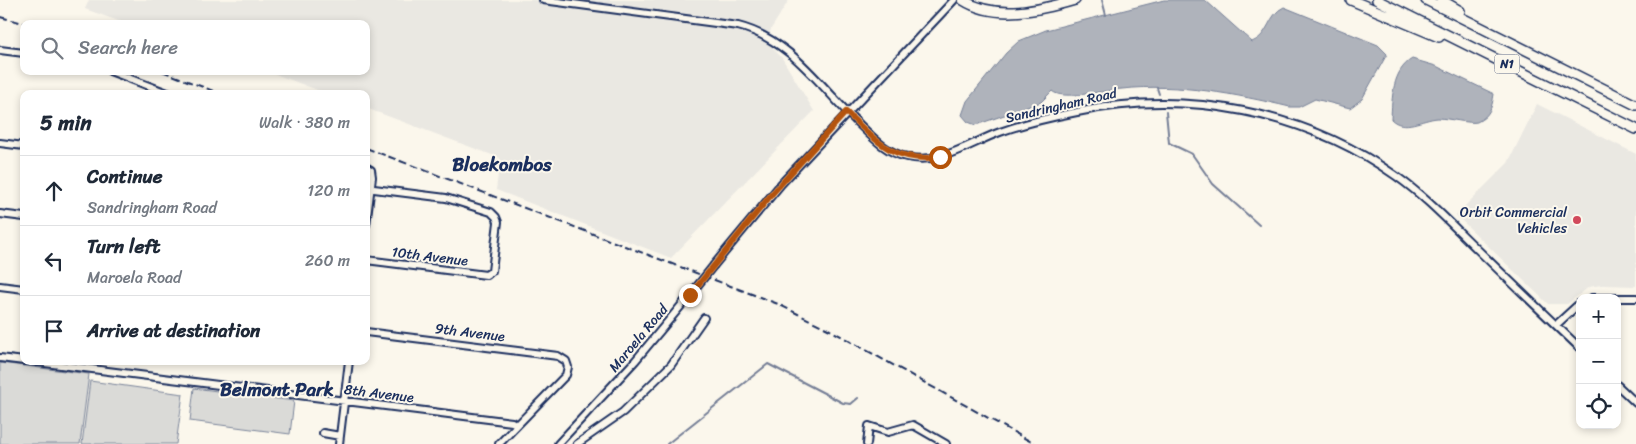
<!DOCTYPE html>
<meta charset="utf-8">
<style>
:root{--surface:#fff;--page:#f2f2f3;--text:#1f2937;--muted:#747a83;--line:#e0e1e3}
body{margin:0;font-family:Sriracha,sans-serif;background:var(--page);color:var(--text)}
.controls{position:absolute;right:15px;bottom:15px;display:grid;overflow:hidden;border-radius:10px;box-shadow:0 2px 8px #0003}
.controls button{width:45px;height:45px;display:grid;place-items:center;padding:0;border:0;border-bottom:1px solid var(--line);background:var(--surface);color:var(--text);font:25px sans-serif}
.stop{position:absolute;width:15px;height:15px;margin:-11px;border:4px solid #b45309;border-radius:50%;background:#fff}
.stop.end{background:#b45309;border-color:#fff;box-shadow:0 1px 5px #0008}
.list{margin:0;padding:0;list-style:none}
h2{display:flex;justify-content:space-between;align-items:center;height:65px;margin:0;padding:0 20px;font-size:21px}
h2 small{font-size:16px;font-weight:400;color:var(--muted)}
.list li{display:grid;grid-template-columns:32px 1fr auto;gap:15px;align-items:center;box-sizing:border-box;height:70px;padding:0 20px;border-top:1px solid var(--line)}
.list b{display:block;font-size:19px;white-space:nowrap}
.list p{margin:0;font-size:16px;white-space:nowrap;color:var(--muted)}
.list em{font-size:16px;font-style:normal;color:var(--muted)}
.icon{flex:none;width:28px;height:28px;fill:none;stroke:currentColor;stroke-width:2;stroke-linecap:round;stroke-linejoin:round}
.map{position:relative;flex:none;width:1636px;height:444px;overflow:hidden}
.search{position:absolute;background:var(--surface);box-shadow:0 2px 8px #0003;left:20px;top:20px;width:350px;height:55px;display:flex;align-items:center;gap:12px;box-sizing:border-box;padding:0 18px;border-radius:10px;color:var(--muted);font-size:19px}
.panel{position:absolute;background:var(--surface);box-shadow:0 2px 8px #0003;left:20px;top:90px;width:350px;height:275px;border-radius:10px}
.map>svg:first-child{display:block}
.built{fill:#eae8e2}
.green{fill:#dadad7;stroke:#7a849a}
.water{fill:#afb3bb;stroke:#747e96}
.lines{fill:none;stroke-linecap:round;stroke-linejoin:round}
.stream{stroke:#747e96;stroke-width:2}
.minor-casing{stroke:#1b2f5e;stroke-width:10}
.highway-casing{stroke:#1b2f5e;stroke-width:12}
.minor{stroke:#fbf7ec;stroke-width:6}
.highway{stroke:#fbf7ec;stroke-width:9}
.rail{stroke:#1b2f5e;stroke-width:2;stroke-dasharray:8 4;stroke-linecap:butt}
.minor-bridge-casing{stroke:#1b2f5e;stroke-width:10;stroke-linecap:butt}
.minor-bridge{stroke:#fbf7ec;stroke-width:6}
.route{stroke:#b45309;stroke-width:6}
.poi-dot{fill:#d1495b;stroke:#fbf7ec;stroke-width:2}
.labels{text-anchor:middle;stroke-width:4;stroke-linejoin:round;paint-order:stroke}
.shield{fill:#fbf7ec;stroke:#5e6b89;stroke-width:1}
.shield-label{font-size:12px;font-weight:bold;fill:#1b2f5e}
.street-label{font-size:14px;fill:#1b2f5e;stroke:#fbf7ec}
.poi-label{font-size:14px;fill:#1b2f5e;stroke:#fbf7ec;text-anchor:end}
.district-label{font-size:19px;font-weight:bold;fill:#1b2f5e;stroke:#fbf7ec}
</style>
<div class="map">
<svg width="1636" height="444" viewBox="0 0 1636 444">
<rect width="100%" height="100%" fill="#fbf7ec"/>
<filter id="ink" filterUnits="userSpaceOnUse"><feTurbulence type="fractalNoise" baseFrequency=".02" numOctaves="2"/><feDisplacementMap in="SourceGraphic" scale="10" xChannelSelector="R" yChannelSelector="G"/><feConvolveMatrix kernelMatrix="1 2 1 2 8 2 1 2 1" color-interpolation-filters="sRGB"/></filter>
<g filter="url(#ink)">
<!-- built -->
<path class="built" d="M89,0H789L771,29L767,42L782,58L814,111L671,258L496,190L500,158L366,108V94H328L267,71H366V24H127L85,9Z
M1537,104L1636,154V286L1602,285L1589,287L1567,304H1548L1456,215L1508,163Z"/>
<!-- green -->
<path class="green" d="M0,363L89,374L80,444H0Z
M90,381L183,394L176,444H82Z
M194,388L294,401L290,434L190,421Z"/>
<!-- water -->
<path class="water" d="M1164,0H1205L1252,42C1269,36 1268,14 1284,7L1378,45L1387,54L1362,99L1350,108L1315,99L1299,107H1290C1235,94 1179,83 1122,89C1106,90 1062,101 1052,91L1041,102L976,125L968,122L962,115L967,101L1006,53L1019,41L1046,30Z
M1412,59L1436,66L1494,94C1492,107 1490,116 1477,122C1471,124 1447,118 1438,118C1422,119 1404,132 1391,119C1392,98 1392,71 1412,59Z"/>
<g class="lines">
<!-- stream -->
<path class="stream" d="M1102,0L1106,15
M1157,88L1159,94
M1166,112L1169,143L1192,154L1213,184L1259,225
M667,444L768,364L843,403L851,404L858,398"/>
<!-- minor casing -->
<g class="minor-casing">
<path id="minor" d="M543,0L738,26C791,39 822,89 859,124C873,138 887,153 907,157C941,165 970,143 1000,132C1025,123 1051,117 1077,112C1186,89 1305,111 1396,176C1426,197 1451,224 1477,249C1511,282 1545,315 1580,348
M0,50L24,53
M110,71L170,94
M0,143L24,146
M366,167L371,170L372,177L366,225
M366,188L446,198L491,212L496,217L498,222L492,271L486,275L366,260
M0,214L24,217
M714,265L781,184L954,0
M0,286L24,289
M1592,298H1616
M1617,298H1636
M1556,325L1580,303
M366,332L558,356L566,361L568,367L566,375L499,444
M0,358L24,361
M29,361L512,422L517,425
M1617,385L1636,403
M323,433L340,436
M339,444L349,361
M558,444L635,361L690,295
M577,444L623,412L671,365L704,318
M867,444L869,426L888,432L913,425L946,444"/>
</g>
<!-- highway casing -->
<g class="highway-casing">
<path id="highway" d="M963,0C996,21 1041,10 1075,0
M1351,0L1439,37
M1377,0L1636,129
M1426,0L1636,105
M1441,0L1460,11"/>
</g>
<!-- minor -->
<use href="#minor" class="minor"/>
<!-- highway -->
<use href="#highway" class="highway"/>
<!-- rail -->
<path class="rail" d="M0,17L27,24
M162,71L221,94
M366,148L778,304L830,330L1035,444"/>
<!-- minor-bridge casing -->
<g class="minor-bridge-casing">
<path id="minor-bridge" d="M690,295L714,265"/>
</g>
<!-- minor-bridge -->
<use href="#minor-bridge" class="minor-bridge"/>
</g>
</g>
<g class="lines" filter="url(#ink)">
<!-- route -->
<path class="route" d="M690,295L771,195L846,112C876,141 894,163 940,157"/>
</g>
<!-- markers -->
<circle class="poi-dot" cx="1577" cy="220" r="5"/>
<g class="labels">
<!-- shield labels -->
<rect class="shield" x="1494.5" y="54.5" width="25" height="19" rx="4"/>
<g class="shield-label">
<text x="1507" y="68">N1</text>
</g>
<!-- street labels -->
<g class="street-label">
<text transform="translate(1061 105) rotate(-13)" y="5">Sandringham Road</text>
<text transform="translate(430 256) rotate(7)" y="5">10th Avenue</text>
<text transform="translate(470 332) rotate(7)" y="5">9th Avenue</text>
<text transform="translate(638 338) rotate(-50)" y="5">Maroela Road</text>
<text transform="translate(379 393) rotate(7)" y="5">8th Avenue</text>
</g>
<!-- poi labels -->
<g class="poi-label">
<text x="1567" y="217">Orbit Commercial<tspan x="1567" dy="16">Vehicles</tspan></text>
</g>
<!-- district labels -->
<g class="district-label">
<text x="502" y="171">Bloekombos</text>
<text x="277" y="396">Belmont Park</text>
</g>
</g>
</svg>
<div class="controls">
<button>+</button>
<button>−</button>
<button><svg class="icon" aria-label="locate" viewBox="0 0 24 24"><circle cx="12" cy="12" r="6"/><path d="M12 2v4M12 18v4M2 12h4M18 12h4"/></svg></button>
</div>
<div class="stop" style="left:940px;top:157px"></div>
<div class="stop end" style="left:690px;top:295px"></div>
<div class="search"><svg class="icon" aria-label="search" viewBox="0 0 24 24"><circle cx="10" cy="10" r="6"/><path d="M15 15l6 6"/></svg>Search here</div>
<section class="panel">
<h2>5 min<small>Walk · 380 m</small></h2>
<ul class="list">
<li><svg class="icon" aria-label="ahead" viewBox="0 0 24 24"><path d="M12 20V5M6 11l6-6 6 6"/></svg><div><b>Continue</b><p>Sandringham Road</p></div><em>120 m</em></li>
<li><svg class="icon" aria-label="left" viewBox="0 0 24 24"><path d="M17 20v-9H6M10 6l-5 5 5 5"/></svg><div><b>Turn left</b><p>Maroela Road</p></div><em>260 m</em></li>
<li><svg class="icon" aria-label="arrive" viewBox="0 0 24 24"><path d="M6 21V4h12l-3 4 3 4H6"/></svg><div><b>Arrive at destination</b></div></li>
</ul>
</section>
</div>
